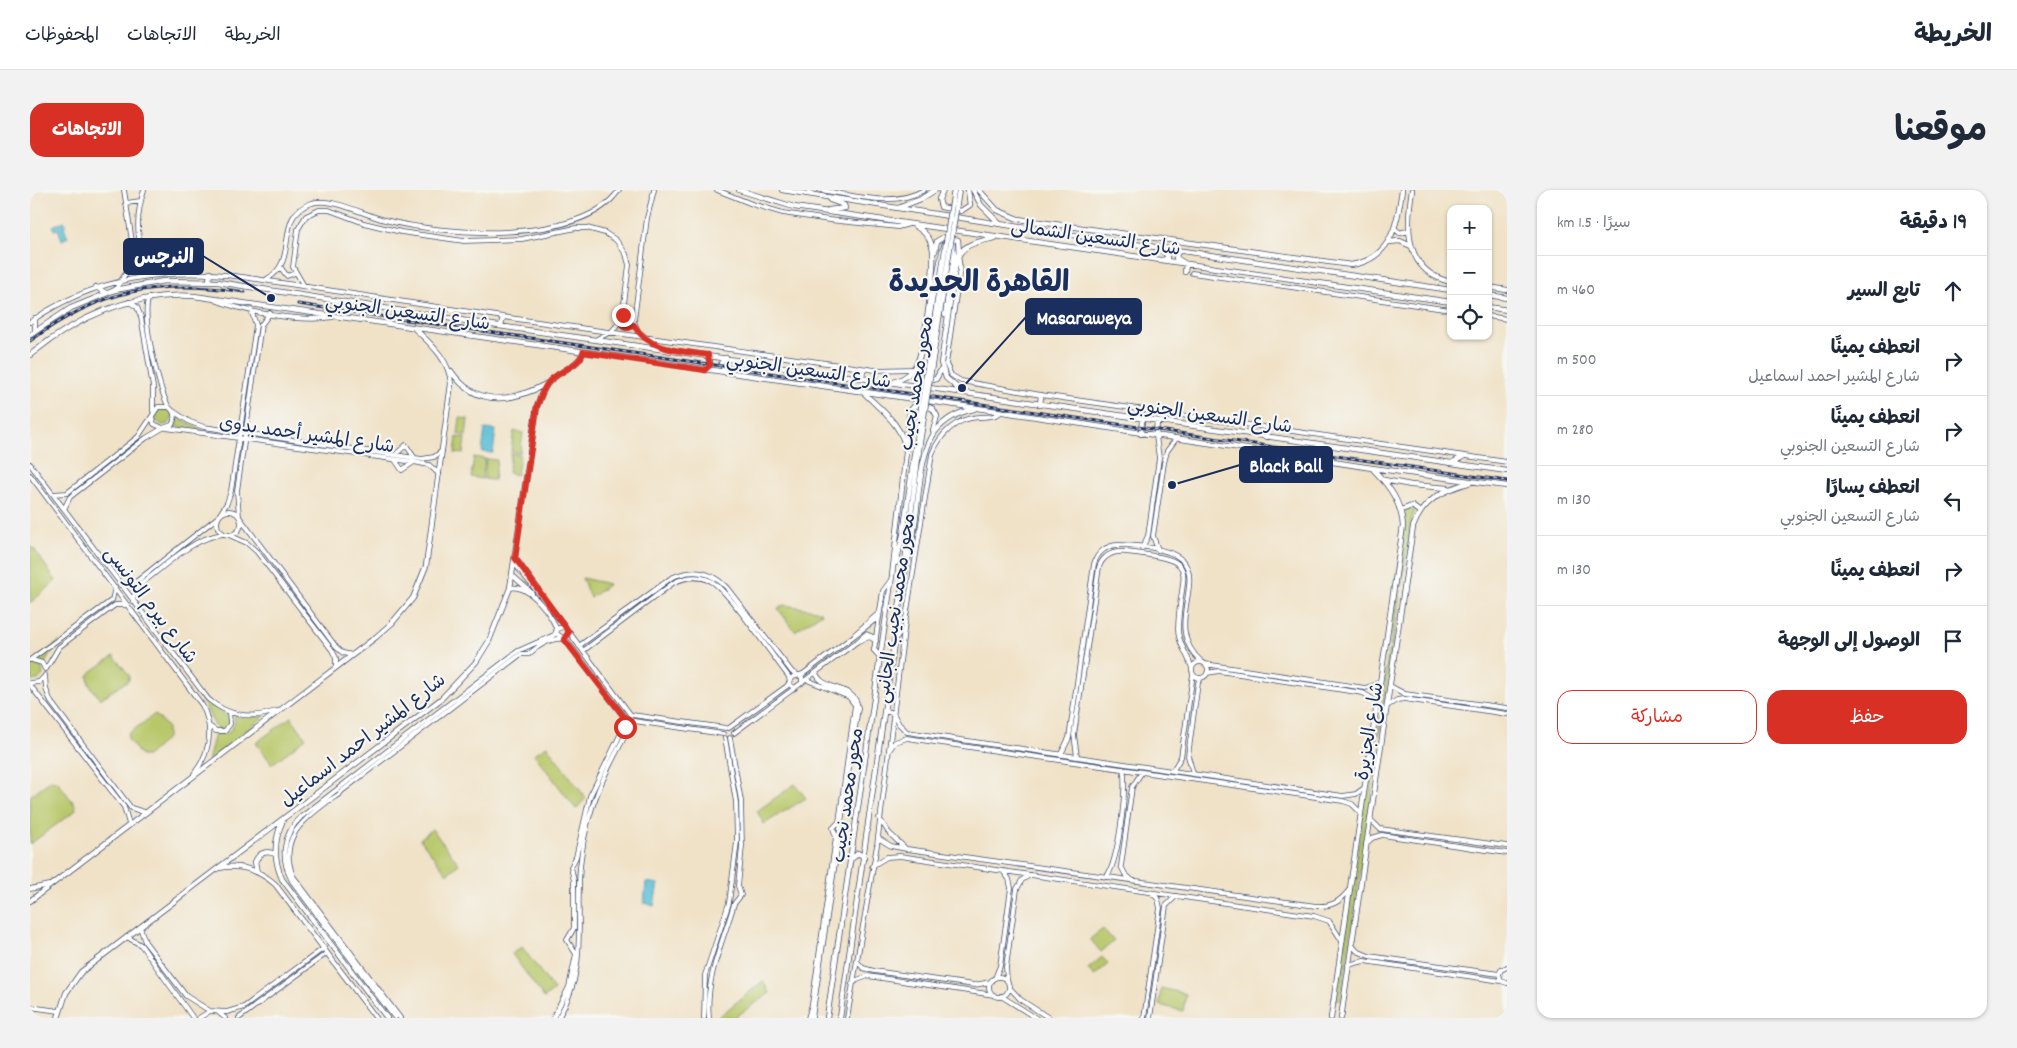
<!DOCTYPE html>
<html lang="ar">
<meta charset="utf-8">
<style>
:root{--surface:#fff;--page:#f2f2f3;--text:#1f2937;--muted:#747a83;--line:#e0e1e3;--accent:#d93025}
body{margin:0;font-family:Dekko,"Playpen Sans Arabic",sans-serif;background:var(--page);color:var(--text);direction:rtl}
.controls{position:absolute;right:15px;top:15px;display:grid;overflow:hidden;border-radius:10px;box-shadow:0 1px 4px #0004}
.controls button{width:45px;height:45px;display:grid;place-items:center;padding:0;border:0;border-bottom:1px solid var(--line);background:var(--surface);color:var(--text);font:25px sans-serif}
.stop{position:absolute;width:15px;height:15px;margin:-11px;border:4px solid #d93025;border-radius:50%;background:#fff}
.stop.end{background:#d93025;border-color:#fff;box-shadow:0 1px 5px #0008}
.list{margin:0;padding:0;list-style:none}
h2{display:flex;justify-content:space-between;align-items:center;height:65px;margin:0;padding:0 20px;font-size:21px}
h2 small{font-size:16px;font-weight:400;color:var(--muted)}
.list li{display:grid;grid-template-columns:32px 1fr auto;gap:15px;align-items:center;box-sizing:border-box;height:70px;padding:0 20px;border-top:1px solid var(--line)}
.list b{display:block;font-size:19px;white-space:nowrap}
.list p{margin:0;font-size:16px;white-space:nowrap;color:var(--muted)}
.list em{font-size:16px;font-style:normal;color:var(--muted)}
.actions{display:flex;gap:10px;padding:15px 20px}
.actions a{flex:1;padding:11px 0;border:1px solid var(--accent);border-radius:15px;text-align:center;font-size:18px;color:var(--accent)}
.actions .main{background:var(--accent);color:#fff}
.icon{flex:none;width:28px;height:28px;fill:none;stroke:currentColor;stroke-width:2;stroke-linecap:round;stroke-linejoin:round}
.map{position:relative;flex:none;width:1477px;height:828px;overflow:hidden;direction:ltr;border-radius:15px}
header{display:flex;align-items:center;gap:30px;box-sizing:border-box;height:70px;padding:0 25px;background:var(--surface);border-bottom:1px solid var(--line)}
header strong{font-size:24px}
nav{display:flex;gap:28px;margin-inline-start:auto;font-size:18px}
.intro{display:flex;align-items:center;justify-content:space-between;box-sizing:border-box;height:120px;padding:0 30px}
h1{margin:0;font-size:35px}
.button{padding:12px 22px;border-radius:15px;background:var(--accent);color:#fff;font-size:18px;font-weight:700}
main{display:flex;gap:30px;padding:0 30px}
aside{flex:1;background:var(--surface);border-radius:15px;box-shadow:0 1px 4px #0004}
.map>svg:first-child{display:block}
.green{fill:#b8c769;stroke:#6a7b64}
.water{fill:#56bed4;stroke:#387699}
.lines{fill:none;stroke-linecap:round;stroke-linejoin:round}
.minor-casing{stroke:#3b4a6e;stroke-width:5.5}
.major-casing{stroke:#3b4a6e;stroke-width:6}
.minor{stroke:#fff;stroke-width:4}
.major{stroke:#fff;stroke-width:4.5}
.rail-casing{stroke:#1b2f5e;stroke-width:3}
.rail{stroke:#f6f6f2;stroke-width:1;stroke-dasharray:4;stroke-linecap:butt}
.major-bridge-casing{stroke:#3b4a6e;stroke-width:6;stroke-linecap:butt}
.major-bridge{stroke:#fff;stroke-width:4.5}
.route{stroke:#d93025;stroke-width:6}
.labels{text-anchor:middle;stroke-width:4.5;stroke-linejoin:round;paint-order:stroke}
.street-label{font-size:19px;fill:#1b2f5e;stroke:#f6f6f2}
.town-label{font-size:29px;font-weight:bold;fill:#1b2f5e;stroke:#f6f6f2}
.leader{fill:none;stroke:#1b2f5e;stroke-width:2}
.callout-dot{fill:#1b2f5e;stroke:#f6f6f2;stroke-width:2}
.callout{fill:#1b2f5e;stroke:#1b2f5e;stroke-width:2}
.callout-label{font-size:20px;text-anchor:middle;font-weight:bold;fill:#fff}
</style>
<header>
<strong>الخريطة</strong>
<nav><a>الخريطة</a><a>الاتجاهات</a><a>المحفوظات</a></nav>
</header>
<div class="intro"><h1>موقعنا</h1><a class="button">الاتجاهات</a></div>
<main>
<aside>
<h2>19 دقيقة<small>سيرًا · 1.5 km</small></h2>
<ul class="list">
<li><svg class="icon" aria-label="ahead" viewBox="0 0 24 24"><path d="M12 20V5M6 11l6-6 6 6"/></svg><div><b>تابع السير</b></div><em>460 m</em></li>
<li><svg class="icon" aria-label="right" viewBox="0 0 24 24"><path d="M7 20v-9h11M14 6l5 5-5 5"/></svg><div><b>انعطف يمينًا</b><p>شارع المشير احمد اسماعيل</p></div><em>500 m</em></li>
<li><svg class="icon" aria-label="right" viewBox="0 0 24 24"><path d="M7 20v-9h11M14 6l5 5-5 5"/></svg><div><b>انعطف يمينًا</b><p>شارع التسعين الجنوبي</p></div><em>280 m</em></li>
<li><svg class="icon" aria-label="left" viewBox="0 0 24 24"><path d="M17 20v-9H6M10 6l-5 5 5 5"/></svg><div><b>انعطف يسارًا</b><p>شارع التسعين الجنوبي</p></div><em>130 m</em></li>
<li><svg class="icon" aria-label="right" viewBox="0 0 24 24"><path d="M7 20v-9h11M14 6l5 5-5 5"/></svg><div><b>انعطف يمينًا</b></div><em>130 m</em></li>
<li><svg class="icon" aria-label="arrive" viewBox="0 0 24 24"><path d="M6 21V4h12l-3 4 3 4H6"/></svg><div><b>الوصول إلى الوجهة</b></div></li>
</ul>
<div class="actions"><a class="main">حفظ</a><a>مشاركة</a></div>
</aside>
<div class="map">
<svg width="1477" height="828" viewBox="0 0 1477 828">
<rect width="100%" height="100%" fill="#f6f6f2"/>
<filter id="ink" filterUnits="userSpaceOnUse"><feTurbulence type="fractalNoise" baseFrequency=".02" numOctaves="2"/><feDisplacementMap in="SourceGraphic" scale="10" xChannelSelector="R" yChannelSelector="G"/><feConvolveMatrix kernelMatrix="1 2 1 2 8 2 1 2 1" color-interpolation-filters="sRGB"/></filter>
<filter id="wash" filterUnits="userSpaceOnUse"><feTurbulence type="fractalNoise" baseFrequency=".0096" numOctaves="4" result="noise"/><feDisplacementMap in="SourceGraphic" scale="20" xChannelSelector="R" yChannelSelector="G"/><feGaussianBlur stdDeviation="1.12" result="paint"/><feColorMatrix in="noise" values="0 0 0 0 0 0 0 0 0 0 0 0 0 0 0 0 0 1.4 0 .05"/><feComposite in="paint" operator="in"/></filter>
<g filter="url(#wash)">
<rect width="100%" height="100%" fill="#f0e2c7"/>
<!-- green -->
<path class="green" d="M126 227a8 8 0 1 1 16 0a8 8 0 1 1-16 0Z
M147,227L175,241L143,236Z
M430,228L438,229L436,246L428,244Z
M484,241L493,243L490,263L481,261Z
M427,247L435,248L433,264L425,263Z
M481,263L490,265L487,285L478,283Z
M444,267L455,269L452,289L441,287Z
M456,269L467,270L464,290L454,289Z
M1379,318L1385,321L1381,330L1372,395L1367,394L1375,320Z
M0,357L4,359L26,391L0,413Z
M552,388L579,394L560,408Z
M1366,401H1371L1362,457H1360Z
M754,415L786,420L792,423L765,441L748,419Z
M30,451L19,465L15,474L7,468Z
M1363,459L1349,546L1348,545L1358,461Z
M84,466L99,485V490L70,509L59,494L58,486L62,481Z
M6,473L12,478L13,485L8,490L2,491L0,474Z
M173,507L199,528V534L194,539L186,538L171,508Z
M125,524L137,537V548L117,566H111L98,549V544Z
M204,526H235L178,571L185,543L191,544L200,542L205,532Z
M261,527L276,548L242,574L226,553Z
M517,556L556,608L546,619L504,564Z
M1342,561H1348L1311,811L1306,810Z
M21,590L28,592L45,615L46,620L0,654V606Z
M765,594L776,608L734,634L727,621Z
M402,639L429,674L417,684L390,649Z
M1073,739L1084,751L1071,762L1060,749Z
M492,757L524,800L514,808L482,764Z
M1072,767L1078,774L1064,786L1058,779Z
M733,791L740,803L704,828H687Z
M1131,798L1156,804L1153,821L1129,815Z"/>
<!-- water -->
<path class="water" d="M34,31L36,35L34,37L38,47L32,50L28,39L24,40L23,36Z
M455,239L466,240L463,263L452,262Z
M616,692L628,694L624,716L614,713Z"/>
</g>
<g filter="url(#ink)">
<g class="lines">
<!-- minor casing -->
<g class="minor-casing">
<path id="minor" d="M114,0C105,28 104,63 128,83
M624,0L617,28L604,131L608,142L631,158
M687,0L722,14L753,23L799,30L868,37L879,34
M790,0C823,5 863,18 894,0
M97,13L110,11
M928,65L930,78L916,174L921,185L931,191L1011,205L1477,272
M251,78L257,86L265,83
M1162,83L1421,120
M237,89C271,70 242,26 282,13C302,7 334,25 355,30C411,45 552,56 589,0
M274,96L263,77L268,39L276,26L289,20H299L334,33L371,42L434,51L492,49L546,38H557L575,43L586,50L596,64L599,75L592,129L582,141L567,149
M85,100L96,83L104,64L94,0
M119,108C110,122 129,202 139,217
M185,110C215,122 272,133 303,127
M99,112L107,117L111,127L123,197V221
M1458,126L1477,129
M0,132C64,87 136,77 213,87L473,127L845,180L883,179
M591,132L596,138L604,135
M143,221L160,232L174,237L392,269L404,267L412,261
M136,238L384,272L399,275L409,284
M365,265L376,255L384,267
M365,270L372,280L384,272
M0,274L178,509C198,526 222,529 246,521
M0,285L172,515C184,539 180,563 164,584
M23,304L37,303L108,247L128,217H139C145,222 146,228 142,235L133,238L124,234L122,227
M34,319L40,307L116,248L133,238
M187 333a12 12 0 1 1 24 0a12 12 0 1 1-24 0Z
M190,324L197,313L201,301L226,135L221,120
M209,326L207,301L231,135L240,123
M210,328L306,457L313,463L322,465
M199,345L217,353L227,362L302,460L306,468V477
M1112,358L1118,346L1129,268L1126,246
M1128,360L1123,346L1134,273L1137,261L1146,249
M485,368L508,399
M484,373L535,436
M482,385L502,403
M90,395L99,394L107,391L188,327
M480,398C499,394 526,427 527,444L537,451L595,528
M103,411L105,402L111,394C135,376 162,348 193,344
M539,442L600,524
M825,444L850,422
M828,451L836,444L846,448
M549,456L641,388C662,378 681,381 697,398L762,482L772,487V493
M844,460L853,401L861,390
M553,461L643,393C655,387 668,385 681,391C698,400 744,468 759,487L760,495L765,498
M0,470L82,410L85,398
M2,470L12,473L15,479
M1162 480a8 8 0 1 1 16 0a8 8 0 1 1-16 0Z
M1175,474L1335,498L1343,496L1350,491
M16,479L29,457L85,415H98
M1177,483L1189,481L1333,503L1343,509L1347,516
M15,485L16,499L21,512L101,618L114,622
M777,490L819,507L825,515L809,632L803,638L806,647L782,814L778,828
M0,493L9,492L15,486
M0,495L94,617L99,634
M1360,496L1375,504L1477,518
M1357,516L1367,510L1374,509L1477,524
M602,525L696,538
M864,525L869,534L877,542L1313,606L1326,604L1334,598
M604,531L693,544
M179,536L186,541H195L200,534L199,522
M699,538L757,496L763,487L773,484L849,427
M704,543L828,451L840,447L846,451
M860,559L865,552L877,548L1313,611L1322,614L1331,623
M1031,564L1039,548L1064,374C1067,363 1076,355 1089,355C1220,358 1117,425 1172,472
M1047,566L1044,545L1069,377C1074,364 1084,361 1096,362C1177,371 1149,378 1148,440C1148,454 1159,466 1162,479
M1143,580L1151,567L1163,484
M1163,583L1158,566L1168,493L1171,488
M849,628L859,643L875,658
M1340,629L1350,639L1477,656
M848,648L861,656L877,659L1286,716C1302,717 1310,712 1320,699
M1336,654L1342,648L1352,645L1477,663
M842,676L857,667L870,666L1284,726L1299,731L1312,751
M1076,687C1088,676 1098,595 1093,579
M1102,690L1095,684L1091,676L1102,597L1112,582
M0,699L19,695
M110,737L115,752L156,806L180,821
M97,747L111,755L163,828
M1322,755L1327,761L1339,766L1469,784
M826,770L833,778L844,781L944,795L961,792
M1318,775L1334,771L1471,791
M1477,777L1471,780L1469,784L1471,791L1477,793
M959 797a10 10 0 1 1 20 0a10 10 0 1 1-20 0Z
M965,788L970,776L981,698L979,689L973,681
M977,791L976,777L987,699L992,690L1000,685
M822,794L827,790L838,786L964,805
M979,797L991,810L1019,828
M971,806L1006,828
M0,817L29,821
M188,822L195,828
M169,828L180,821L197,822L214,817L294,758
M209,828L297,763
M365,828L262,691C250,668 252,645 271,627L488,461L524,445L529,438L535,437
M370,828L263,686C249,649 270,633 297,612C303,607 308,607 312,601L491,464H499C508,456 521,447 534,449L539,442
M523,828L539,797L546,764L537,750L544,738V691L541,677L546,667L560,606L596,533
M528,828C561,775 543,726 551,668C558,613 576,581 602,533
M674,828L675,785L699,713L707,652L706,612L695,548
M679,828C675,788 693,752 704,714L711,705L708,696L712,656L711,611L700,548
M782,828L828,518C826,494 793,502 786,483
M817,828L847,655L874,440L902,264C910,244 926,228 949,227C958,226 964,228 971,222
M1114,828L1130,718L1128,709L1123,704
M1120,828L1136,716L1146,706"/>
</g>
<!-- major casing -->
<g class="major-casing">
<path id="major" d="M709,0L764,17L1421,112
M752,0L1015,41L1421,100
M913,0L909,9L911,17L931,21L940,15L938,0
M943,0L951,15L969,33
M949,0L967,20L988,29L1321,75C1362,69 1367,34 1372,0
M1382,0C1376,37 1374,82 1421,92
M868,18L891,9L905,0
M799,20L815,18L814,15L800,10
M1365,39L1370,43L1378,41
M1358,52L1370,51L1381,56
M1130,59L1137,65V69L1132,70
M905,61L907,51L914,47L928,50L929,64
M1150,61L1147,63L1146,68L1156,74L1155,82
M179,91L180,83
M66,97L76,103
M1458,97L1477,100
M1458,105L1477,108
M1458,117L1477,120
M915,125L924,63L922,50
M896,135L901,122L912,62L915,53
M471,136L473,127
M5,141V128
M0,145L41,118L85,100L134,91L188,92L462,135L1477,281
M0,165C47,127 102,102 164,106L947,218L1342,278L1477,296
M696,168L691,173L696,183
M886,176L891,188L899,191L906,189L911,180
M675,180L680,171L678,165
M421,181C446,218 482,212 516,194
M832,188L833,179
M864,192C874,189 882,183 887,173C894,160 907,69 902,56C900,47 892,40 885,36
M931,201L916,188L911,173L926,72C931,53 948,52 965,48
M1010,215L1011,205
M1111,244L1112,229
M1126,246L1127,231
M1236,247L1238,238
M875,256C882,240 870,203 903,219L907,226L903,241
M1422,273L1434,266
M1354,290L1381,295L1418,298
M1371,320L1382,316L1390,322
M875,372L890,252
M866,373L873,345L886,251
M865,448L874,440
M844,460L851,468
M855,521L863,523
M253,630C244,650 243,668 252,689L357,828
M823,668L828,663L834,667
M189,678C210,674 229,680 245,694L346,828
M227,682L225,672C229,663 236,660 245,664
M0,711L346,447L362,433L383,408L396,376L421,194C420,170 401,154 384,138
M28,828L36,803L51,782L411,509L446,472L459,451L480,398L507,216C510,209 512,200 517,194C526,182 550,176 553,162
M797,828L862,386L876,262C874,236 851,220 834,203
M810,828L873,391C877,376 880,361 883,346C889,316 888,266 905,242C915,229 929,222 944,219
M1301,828L1373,336C1371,311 1359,296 1343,279
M1311,828L1383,337C1393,309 1414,300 1441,292"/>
</g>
<!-- minor -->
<use href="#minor" class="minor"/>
<!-- major -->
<use href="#major" class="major"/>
<!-- rail casing -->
<g class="rail-casing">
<path id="rail" d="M268,114L1477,291
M0,151C72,98 128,89 215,102"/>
</g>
<!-- rail -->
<use href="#rail" class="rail"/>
<!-- major-bridge casing -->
<g class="major-bridge-casing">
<path id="major-bridge" d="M886,251L924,0
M890,252L929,0"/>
</g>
<!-- major-bridge -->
<use href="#major-bridge" class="major-bridge"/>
</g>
</g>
<g class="lines" filter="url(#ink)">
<!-- route -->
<path class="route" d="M593,125L591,132L594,137L599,138L604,135C618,161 652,161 678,165L680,175L675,180L553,162C550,177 526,181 517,194C512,201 510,209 507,216L485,368L539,442L534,449L595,528V537"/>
</g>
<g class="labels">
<!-- street labels -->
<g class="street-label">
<text transform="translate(1066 46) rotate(8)" y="7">شارع التسعين الشمالى</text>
<text transform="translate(378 121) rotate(8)" y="7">شارع التسعين الجنوبي</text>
<text transform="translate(779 179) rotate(8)" y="7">شارع التسعين الجنوبي</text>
<text transform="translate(885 193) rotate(-81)" y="7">محور محمد نجيب</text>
<text transform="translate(1180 224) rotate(8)" y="7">شارع التسعين الجنوبي</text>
<text transform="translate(277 243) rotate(8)" y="7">شارع المشير أحمد بدوى</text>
<text transform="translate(122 414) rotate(53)" y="7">شارع بيرم التونسى</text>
<text transform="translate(864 418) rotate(-82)" y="7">محور محمد نجيب الجانبى</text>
<text transform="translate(1338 541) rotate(-81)" y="7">شارع الجزيرة</text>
<text transform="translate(332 549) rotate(-38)" y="7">شارع المشير احمد اسماعيل</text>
<text transform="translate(816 605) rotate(-82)" y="7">محور محمد نجيب</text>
</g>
<!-- town labels -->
<g class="town-label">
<text x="949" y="101">القاهرة الجديدة</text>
</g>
</g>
<!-- callouts -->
<path class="leader" d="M241 108L173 66M932 198L996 127M1142 295L1210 275"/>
<g class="callout-dot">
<circle cx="241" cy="108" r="5"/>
<circle cx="932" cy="198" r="5"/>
<circle cx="1142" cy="295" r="5"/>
</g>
<g class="callout">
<rect x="94" y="49" width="79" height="35" rx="5"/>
<rect x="996" y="109" width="115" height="35" rx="5"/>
<rect x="1210" y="257" width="92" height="35" rx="5"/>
</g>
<g class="callout-label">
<text x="134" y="73">النرجس</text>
<text x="1054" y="134">Masaraweya</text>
<text x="1256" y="282">Black Ball</text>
</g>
</svg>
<div class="controls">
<button>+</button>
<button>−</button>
<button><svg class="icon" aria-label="locate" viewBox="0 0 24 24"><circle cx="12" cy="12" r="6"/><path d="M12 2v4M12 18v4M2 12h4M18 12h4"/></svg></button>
</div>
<div class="stop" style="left:595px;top:537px"></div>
<div class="stop end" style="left:593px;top:125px"></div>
</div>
</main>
